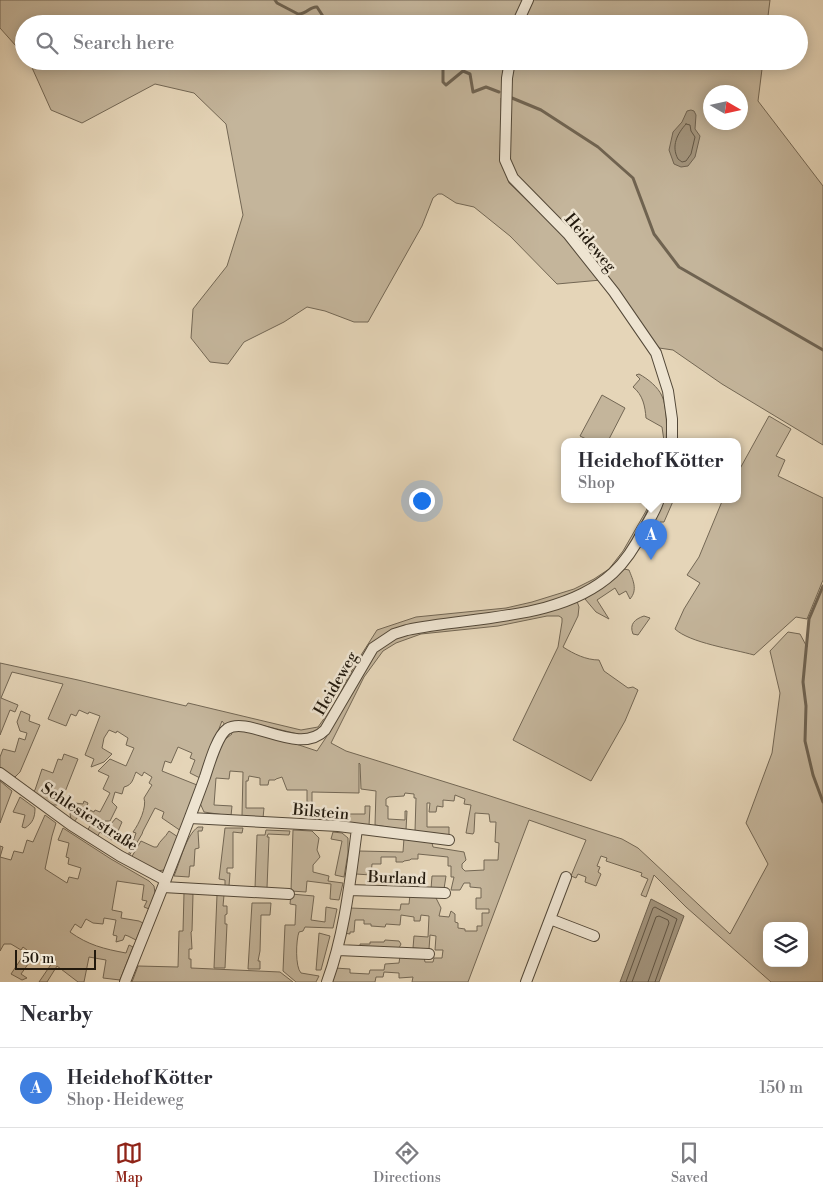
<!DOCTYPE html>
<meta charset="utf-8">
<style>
:root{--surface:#fff;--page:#f2f2f3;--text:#2b2b33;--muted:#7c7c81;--line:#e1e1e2;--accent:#8f2418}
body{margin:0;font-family:"Libre Bodoni",serif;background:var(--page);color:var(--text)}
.controls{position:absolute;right:15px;bottom:15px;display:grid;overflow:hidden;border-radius:10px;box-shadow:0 2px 12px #0003}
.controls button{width:45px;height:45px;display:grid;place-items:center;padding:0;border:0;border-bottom:1px solid var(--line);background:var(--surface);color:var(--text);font:25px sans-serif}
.compass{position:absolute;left:703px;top:85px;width:45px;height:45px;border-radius:50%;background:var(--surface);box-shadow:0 2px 12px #0003;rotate:99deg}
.scale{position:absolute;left:15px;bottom:12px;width:81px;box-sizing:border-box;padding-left:5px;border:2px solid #22190d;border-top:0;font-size:14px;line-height:18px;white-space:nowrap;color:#22190d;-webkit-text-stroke:4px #eee4d1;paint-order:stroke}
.you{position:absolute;left:421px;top:500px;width:18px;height:18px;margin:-12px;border:4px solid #fff;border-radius:50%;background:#1a73e8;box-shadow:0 0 0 8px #1a73e833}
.badge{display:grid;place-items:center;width:32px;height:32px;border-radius:50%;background:var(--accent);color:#fff;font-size:16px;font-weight:700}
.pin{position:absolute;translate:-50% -41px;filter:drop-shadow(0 1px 2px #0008)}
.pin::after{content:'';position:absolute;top:26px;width:18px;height:15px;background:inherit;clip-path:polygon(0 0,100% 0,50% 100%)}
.popup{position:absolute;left:561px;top:438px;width:180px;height:65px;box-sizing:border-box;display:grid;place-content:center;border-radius:10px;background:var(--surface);filter:drop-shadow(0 1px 4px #0005);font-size:16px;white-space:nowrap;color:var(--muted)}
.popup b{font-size:19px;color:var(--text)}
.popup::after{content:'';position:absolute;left:50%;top:100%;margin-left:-10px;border:10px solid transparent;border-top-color:var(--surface)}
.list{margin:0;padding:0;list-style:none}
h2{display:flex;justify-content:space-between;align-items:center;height:65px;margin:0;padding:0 20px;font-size:21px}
h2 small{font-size:16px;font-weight:400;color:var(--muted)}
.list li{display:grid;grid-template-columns:32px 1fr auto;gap:15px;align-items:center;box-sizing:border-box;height:80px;padding:0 20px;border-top:1px solid var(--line)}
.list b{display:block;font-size:19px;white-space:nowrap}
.list p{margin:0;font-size:16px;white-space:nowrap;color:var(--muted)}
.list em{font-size:16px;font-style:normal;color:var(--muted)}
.icon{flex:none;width:28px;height:28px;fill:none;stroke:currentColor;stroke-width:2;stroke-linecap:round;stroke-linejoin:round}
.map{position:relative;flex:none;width:823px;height:982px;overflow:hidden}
.search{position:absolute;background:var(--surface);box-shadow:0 2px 12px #0003;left:15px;right:15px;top:15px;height:55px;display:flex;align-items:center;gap:12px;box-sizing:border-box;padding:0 18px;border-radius:28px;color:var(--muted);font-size:19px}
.sheet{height:145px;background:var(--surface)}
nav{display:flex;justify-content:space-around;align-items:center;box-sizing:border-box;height:70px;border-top:1px solid var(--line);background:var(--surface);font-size:14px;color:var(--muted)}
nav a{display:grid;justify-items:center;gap:2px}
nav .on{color:var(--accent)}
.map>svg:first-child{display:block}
.green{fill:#c4b59b;stroke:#736754;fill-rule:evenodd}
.water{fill:#a3957e;stroke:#6f6351}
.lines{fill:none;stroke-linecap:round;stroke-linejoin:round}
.shore{stroke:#625746;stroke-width:1}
.stream{stroke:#6f6351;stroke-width:3}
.street-casing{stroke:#534838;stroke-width:12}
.street{stroke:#eee4d1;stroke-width:10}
.labels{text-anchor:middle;stroke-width:5;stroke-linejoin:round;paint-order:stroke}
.street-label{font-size:16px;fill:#22190d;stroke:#eee4d1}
</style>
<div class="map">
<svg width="823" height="982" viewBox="0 0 823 982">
<rect width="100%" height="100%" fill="#e5d5b8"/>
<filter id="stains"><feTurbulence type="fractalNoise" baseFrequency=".004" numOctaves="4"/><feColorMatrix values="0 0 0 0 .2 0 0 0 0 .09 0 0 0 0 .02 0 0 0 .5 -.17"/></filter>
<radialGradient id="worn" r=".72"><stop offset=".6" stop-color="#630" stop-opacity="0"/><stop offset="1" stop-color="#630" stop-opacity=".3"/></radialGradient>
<!-- green -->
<path class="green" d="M0,0H524L513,24H24V55L0,28Z
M532,0H770L767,24H521Z
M29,61H763L758,101L823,186V445L722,384L673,350L659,348L516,176L509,159V101L501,98L502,161L509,183L565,237L601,280L557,284L510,236L474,207L456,203L442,194H438L433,198L422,226L368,322H354L325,311L307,307L284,322L244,342L228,364L210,362L191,338L193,309L227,266L243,215L226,124L194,93L155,84L82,123L51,110ZM710,92H740V122H710Z
M639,374C648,379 658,387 662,396C667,406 667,430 666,441H664L662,427L646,418C645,406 643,395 633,387L640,379L636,375Z
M602,395L625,408L608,441H590L580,436Z
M769,416L791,429L776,456L785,460L778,476L823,498V580L807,619L796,617L754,655C733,649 690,643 675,629L684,609L700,583L687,575L699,557L723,499H737V474Z
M651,499H653L650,506C635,534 623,564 595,582C589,586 581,589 574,593L579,607L578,616L563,647C574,654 586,660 599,660L604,671L628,688L633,687L638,690L625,721L591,781L513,740L558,647L562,622V618L559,616H547L498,626L421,634L396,643L383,651L364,677L331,743L346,751L487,795L622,839L638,848L652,861L730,934L768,864L746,823L772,753L780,693L770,651L788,632L800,634L807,647L809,619L823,586V982H771L686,907L654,875L646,897L641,895L648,879L641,876L642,873L606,861L607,858L601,856L597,866L600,867L598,872L601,874L596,886L585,882L586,877L578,874L576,878L571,876L586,840L529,820L468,982H412L413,977L399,978V973L384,972L383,977H376L375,982H330L335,968L350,969V973L369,974L370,970H384L385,964L399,963L400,956L424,957L425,962H433L434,958H442L443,950H435L436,936L430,935L429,949L413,948L414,936L428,937L429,916L421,915L420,921H414V917L401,915L400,925L386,924L385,927L371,926V924H364V920H355L354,932H350V934L344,933L350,908L400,910L401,904H409L410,895L435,896L441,908L439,916L449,917L451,911L455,914V922L458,923V928L465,929V931H477V926H482V913H489V909H476V898H481V888L470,887V883H464L460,890H451L454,877H451V866H448V857L418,854V859H411L410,860L404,861L403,862H396V857H381V864H372L371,875L356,874L359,851L403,852L404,838L432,843L433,847L464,852L466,860L462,864V868L465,871L484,870V860H498L499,843L495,842L496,822H490L489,814L475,813L474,832L473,834L466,833L471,805L464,804L465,799L455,795L454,801L443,800V807L437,806L436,812H429L430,803H427V827H449V835L415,831L416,798H414V794L405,793L404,796L389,797L386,799V806H388V819L405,820V811H407L406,830L375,825L376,791L361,789L360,764L359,763V793L312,792V807L307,806V790H287L282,777L276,779L275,780H269L268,785H260V778L249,776L248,781H246V808H264L263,818L242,816L243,772L230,771L229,779L216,778L214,805L232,806L231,816L204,812L200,803L219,747L224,740L232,734L222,721L200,778L190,773L195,760L190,758L192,753L178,747L171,763L165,761L162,771L197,785L181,831L162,818L164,812L155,808L143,831L142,834L129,856H128L136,833L133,832C139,824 147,807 144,798L152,785L149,783L152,777L144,772L142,776L136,772C133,778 133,785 124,787L122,794L115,792L112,802L117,807L110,821H105V825H110L116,818L122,822L115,838L112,840L100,832L97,837L87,831L93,821L81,813L74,822L71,819L70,814L75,803L83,804L84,801L88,803L86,808L94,812L95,810L100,812L110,793L103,789L109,776L98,771L110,759L126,766L134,748L126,745L128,738L117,731L116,733L109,730L104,738L102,748L112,754L104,762L91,767L94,759L85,755L100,716L89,712L88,714L79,710L76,716L71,714L66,726L48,719L63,684L12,672L1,698L18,705L15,712L10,710L0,735V663L78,680L186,706L188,703L301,730L318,727L333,706L356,663L377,630L416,617L506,608L532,602L574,589L594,579L609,569L623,551L646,511ZM248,722L302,735L314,733L320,729L327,736L317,751L242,726ZM767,926H804V963H767Z
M663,499H674L664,522H660L651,541L646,538Z
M624,569L629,570C633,580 638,590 630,599L626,591L619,595L615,588L597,600L609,619L596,612L585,599L612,580Z
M644,616L650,618L638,635L633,634C629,624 635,619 644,616Z
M21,711L30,715L29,721L40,725L20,772L15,777H12L0,767V757L3,749L15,752L19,738L25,740L27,733L20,731L17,722Z
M64,754L78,759L61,802L57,805H53L32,792L35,790L42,769L53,773L58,759L62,760Z
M0,781L12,791L0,823Z
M20,797L35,808C35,817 33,823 25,828L22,827L25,815L13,812Z
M365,806H370L369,826L347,822L348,814H365Z
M45,815L56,823L52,836L45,869L67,883L69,877L78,879L81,868L68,864L69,858L66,857L69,843L58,840L63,828L111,859L149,881L154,886L155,893L149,909L144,907L147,901L142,900L144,885L117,881L112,910L122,912L121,918L139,921L143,923L136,940L128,936L125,935L123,940L116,942L117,936L113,935L116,920L104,918L103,924L93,923L86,919L81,928L75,924L70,932C88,945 104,949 126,953L129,945L133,947L120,980L103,978L106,960L89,957L84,982H78L57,966L47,982H39L52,963L36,953L21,974L27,978L22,980L11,974L27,950L23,947L21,950L11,944H4L0,951V846L3,847L0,857L11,860L14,851L23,853L27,840L33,842Z
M198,827H203L202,831H198L199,848L195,849L194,866H190L189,877L174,876C180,862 186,835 198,827Z
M225,828H243L242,833L233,832V868H227V873H230L229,886H225V880L219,879Z
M266,830L290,831L289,835L268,834L267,837H269L267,888H255L257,835H265Z
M293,830L312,831L319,838L317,850L320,857L313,865V872L329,876L328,881L343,883L339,900L330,899L331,884L307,881L306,892L291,891Z
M169,831L178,837L164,870L157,871L131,858L141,841L154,847H157C160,840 165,838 169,831Z
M333,832L342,833L348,838V853L344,877L335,875L342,841L331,839Z
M432,876H446L444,889H431Z
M403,880H418L417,889L403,888Z
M184,893L193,894L192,931L191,932L192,949H189V959H191V968L280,972L293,982H132L138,966L178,967L179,931H183Z
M291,894L314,896L311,920L325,922L326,907L337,909L333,928L305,927L303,931L299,932C296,940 295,967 301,973L319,976L316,982H296L283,971L285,925H295L296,905L290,904Z
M217,895H224L223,906H227V914L225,915V924H227L225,968H214Z
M252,903H271L270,915H261L260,951L258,961H260V969H248Z
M319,933L330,936L321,970H316Z
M385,940L399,941L401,944L399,948L360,947V944H370V942H384Z"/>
<!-- water -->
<path class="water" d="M691,110L694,111L696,115L695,129L700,136L695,157L688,166L681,167L674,164L669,150L673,132L682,122L687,111Z
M651,899L684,916L659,982H620Z"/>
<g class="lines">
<!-- shore -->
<path class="shore" d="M686,124L690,125L691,131L695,137L691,154L686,161L682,162L678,159C671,146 677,134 686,124Z
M626,982L653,908L655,907L677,919L655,982
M632,982L656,917L659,916L668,920L669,923L648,982"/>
<!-- stream -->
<path class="stream" d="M275,0L277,3L298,14C306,15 310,6 317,7L328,24
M443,61V82L446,85L463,71L470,74L473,92L486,87L499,92
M512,98L541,110L598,147L633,178L654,234L679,267L823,350
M823,586L809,619L803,682L806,706L805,741L813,775L823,802"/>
<!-- street casing -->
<g class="street-casing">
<path id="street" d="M517,24L528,0
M510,61L507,78L505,160L513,178L568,234L614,292L656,353L668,391L672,419V441
M0,773L71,825L120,856L165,880
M190,818L338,826L449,840
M163,887L289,894
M349,890L445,893
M550,919L594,936
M338,950L429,954
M125,982C152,914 180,846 205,777C209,765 217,736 227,729C249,715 299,757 325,730L373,648L394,634L407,630C472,616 561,621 613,573C626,561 636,545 644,529C650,519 656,510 659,499
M327,982C345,933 350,881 357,829
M526,982L566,877"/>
</g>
<!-- street -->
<use href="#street" class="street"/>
</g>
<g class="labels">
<!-- street labels -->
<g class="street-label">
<text transform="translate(591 242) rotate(50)" y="6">Heideweg</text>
<text transform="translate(335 683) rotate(-60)" y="6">Heideweg</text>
<text transform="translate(321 811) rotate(5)" y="6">Bilstein</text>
<text transform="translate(90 816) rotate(33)" y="6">Schlesierstraße</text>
<text transform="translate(397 877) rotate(2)" y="6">Burland</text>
</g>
</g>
<rect width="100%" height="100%" filter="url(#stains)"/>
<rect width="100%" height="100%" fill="url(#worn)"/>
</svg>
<div class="controls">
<button><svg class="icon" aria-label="layers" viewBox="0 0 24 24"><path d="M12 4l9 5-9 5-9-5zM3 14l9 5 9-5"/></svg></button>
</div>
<svg class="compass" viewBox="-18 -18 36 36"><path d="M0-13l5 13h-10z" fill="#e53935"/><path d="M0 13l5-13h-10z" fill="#7c7c81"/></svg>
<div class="scale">50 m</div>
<div class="you"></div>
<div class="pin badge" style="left:651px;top:560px;background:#3f7fe0">A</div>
<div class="popup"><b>Heidehof Kötter</b>Shop</div>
<div class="search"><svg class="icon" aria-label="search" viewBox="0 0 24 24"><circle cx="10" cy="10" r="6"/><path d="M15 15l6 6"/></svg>Search here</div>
</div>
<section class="sheet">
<h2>Nearby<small></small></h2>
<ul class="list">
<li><span class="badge" style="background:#3f7fe0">A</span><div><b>Heidehof Kötter</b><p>Shop · Heideweg</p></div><em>150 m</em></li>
</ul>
</section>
<nav>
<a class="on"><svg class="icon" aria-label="map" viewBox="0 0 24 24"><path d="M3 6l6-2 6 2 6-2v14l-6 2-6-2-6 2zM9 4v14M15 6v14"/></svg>Map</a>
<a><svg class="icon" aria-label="directions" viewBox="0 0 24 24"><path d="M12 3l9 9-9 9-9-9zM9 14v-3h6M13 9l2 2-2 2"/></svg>Directions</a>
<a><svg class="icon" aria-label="saved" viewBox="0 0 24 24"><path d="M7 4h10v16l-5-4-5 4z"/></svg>Saved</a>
</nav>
